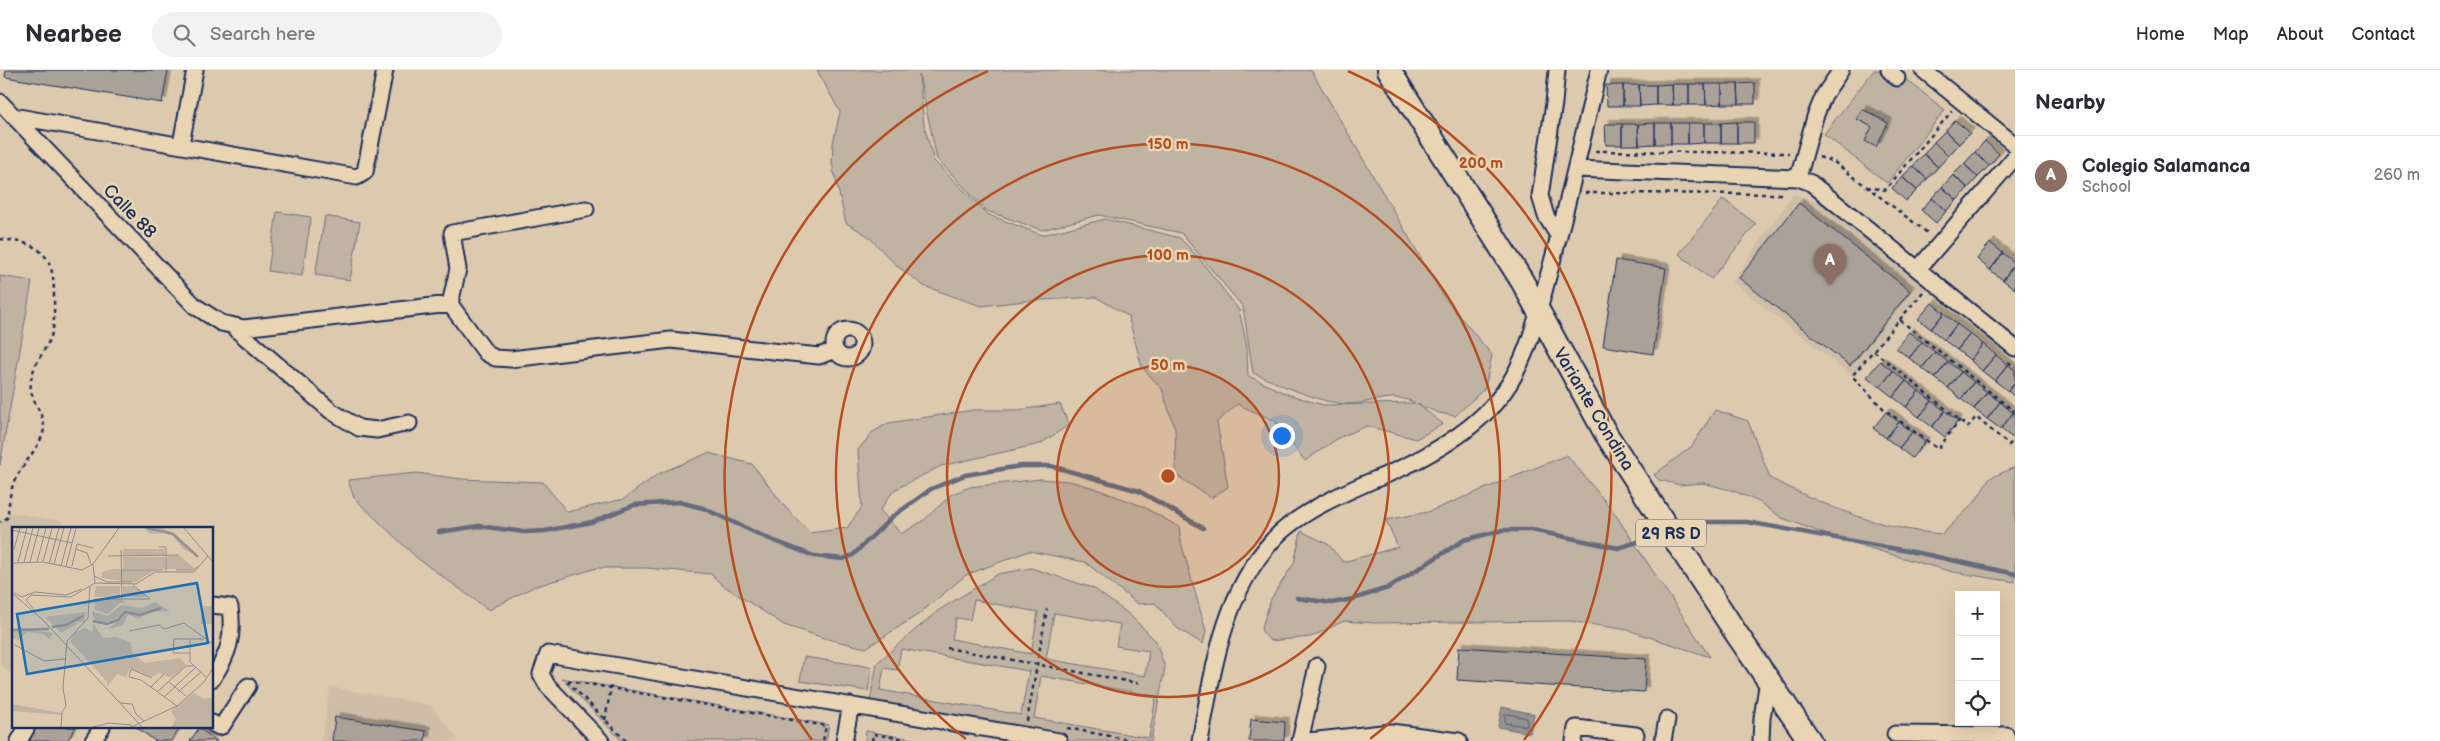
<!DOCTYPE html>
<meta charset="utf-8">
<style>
:root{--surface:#fff;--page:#f2f2f3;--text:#2b2b33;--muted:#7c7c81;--line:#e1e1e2;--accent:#1f6fb2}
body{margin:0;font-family:"Balsamiq Sans",sans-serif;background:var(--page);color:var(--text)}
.controls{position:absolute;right:15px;bottom:15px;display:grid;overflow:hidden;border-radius:0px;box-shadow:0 5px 20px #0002}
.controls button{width:45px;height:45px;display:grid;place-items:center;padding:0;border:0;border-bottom:1px solid var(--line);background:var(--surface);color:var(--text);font:25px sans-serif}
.you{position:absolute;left:1281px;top:365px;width:18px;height:18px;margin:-12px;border:4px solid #fff;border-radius:50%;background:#1a73e8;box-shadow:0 0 0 8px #1a73e833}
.badge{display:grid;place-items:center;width:32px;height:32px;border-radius:50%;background:var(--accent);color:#fff;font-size:16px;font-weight:700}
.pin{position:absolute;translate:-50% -41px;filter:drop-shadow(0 1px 2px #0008)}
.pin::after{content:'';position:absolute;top:26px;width:18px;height:15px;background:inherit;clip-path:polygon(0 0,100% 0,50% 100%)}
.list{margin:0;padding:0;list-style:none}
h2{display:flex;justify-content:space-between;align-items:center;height:65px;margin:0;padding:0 20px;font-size:21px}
h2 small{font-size:16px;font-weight:400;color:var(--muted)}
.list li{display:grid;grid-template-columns:32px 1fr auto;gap:15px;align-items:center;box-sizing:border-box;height:80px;padding:0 20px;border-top:1px solid var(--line)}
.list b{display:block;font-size:19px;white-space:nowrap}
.list p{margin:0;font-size:16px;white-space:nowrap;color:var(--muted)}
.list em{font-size:16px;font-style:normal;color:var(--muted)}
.icon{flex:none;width:28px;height:28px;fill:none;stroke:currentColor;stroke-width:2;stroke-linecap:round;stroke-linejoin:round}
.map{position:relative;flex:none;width:2015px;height:671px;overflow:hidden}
header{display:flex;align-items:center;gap:30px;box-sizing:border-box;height:70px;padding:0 25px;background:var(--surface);border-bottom:1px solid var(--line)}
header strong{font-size:24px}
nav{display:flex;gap:28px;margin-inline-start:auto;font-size:18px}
.search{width:350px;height:45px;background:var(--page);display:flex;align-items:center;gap:12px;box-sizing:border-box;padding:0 18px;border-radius:28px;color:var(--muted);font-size:19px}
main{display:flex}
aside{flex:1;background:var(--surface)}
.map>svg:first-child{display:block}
.built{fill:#cebea8}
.green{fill:#c0b3a2;stroke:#6e7180;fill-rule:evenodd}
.water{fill:#979292;stroke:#656a7d}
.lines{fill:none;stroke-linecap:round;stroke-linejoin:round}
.shore{stroke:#4d5773;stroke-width:1}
.stream{stroke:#656a7d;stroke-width:4.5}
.building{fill:#aaa199;stroke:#1b2f5e;filter:url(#shadow)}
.minor-casing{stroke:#1b2f5e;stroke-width:19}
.highway-casing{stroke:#1b2f5e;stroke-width:26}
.path{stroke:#1b2f5e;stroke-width:2.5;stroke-dasharray:4 4;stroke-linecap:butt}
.minor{stroke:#e9d4b3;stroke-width:15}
.highway{stroke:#e9d4b3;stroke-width:22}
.ring{fill:none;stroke:#b54e20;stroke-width:2.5}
.labels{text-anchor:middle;stroke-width:5;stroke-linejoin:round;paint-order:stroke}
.shield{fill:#e9d4b3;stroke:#596078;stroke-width:1}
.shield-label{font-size:16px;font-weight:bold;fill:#1b2f5e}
.street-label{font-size:18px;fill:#1b2f5e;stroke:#e9d4b3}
.inset-river{fill:none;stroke:#979292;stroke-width:2.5}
.inset-road{fill:none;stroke:#8f8c8e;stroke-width:1}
.view{fill:#1f6fb2;fill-opacity:0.15;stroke:#1f6fb2;stroke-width:2.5}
.inset-edge{fill:none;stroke:#1b2f5e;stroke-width:2.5}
.centre{fill:#b54e20;stroke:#e9d4b3;stroke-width:2.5}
.ring-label{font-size:15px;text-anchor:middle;font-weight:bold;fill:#b54e20;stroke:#e9d4b3;stroke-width:5;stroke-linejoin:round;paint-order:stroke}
</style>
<header>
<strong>Nearbee</strong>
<div class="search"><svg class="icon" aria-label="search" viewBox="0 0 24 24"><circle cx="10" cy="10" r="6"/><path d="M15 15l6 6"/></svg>Search here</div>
<nav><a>Home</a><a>Map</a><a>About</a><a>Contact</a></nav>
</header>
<main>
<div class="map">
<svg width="2015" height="671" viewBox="0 0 2015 671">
<defs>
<filter id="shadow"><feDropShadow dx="4.5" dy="-4.5" stdDeviation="0" flood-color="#0004"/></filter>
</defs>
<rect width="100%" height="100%" fill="#ddcaae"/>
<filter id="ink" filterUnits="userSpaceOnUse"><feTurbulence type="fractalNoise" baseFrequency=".02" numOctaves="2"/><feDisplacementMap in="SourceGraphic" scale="10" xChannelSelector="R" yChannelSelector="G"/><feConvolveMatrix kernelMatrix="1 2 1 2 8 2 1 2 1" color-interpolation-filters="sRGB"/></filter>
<g filter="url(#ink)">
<!-- built -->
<path class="built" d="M1793,124L1828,135L1927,217L1852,306L1732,212Z
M8,442L62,451L64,458H14V606L0,594V452L7,448Z
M330,617L431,635L459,671H321Z"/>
<!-- green -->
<path class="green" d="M817,0H1311L1445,229L1492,285L1485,318L1455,346L1439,343L1417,334L1443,354L1416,369L1367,356L1338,368L1305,391L1275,351L1237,334L1217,352L1228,417L1211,428L1176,405L1175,359L1162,319L1142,297L1128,246L1096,227L1025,231L981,236L924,216L897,196L867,165L846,153L832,94L833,73L840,42ZM919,5L937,89L987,141L1042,160L1099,145L1181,163L1243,237L1253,303C1280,314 1318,333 1348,334C1371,334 1393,321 1415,333L1323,335L1287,324L1248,306L1247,277L1239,240L1198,187L1180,168L1105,149L1042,165L989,145L934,91L924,55Z
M1874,0H1894L1945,40L1887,113L1824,64Z
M1723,129L1756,154L1711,209L1679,184Z
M277,142L311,147L302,206L268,201Z
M325,146L360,152L350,210L315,205Z
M0,206L32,211L0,395Z
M1060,334L1069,355L1040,374L941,396L894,420L880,440L901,464L924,450L952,424L970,417L1040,409L1069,411L1091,417L1142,436L1179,457L1181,472L1206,561L1203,574L1177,558L1155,533L1138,534L1085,492L1029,481L966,505L919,544L866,578L824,568L784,555L721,514L711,504L646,498H597L533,517L489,540L417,488L354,428L348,410L417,403L461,409L543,412L567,442L624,429L658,404L708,383L752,394L786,438L810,463L847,458L862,437L858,380L873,362L888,353L973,340H1018Z
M1715,340L1748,351L1770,408C1825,436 1879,459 1942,464L1975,432L1990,408L2015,397V512L1953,502L1920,493L1833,467L1782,448L1759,432L1734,421L1703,413L1680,415L1659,410L1654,405L1692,376Z
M1567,385L1613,441L1710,587L1628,560L1570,551L1374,553L1344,551L1311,567L1270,571L1261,560L1271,529L1294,493L1301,461L1328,474L1343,492L1398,477L1386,450L1428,442Z
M1031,498L1093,518L1130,545L1156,571L1165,598L1151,671H1059L869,638L877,593L902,571L939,540L998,504ZM974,530L1038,542L1031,584L952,569L956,548L970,550ZM1054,543L1120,554L1116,576L1149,581L1145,606L1046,589ZM901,579L1029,601L1021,645L880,620L884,598L897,600ZM1041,606L1156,626L1149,668L1034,648Z
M804,587L872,597L868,621L800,611Z
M561,608L829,655L826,671H622Z
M866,661L924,671H865Z"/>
<!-- water -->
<path class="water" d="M1502,637L1534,644L1530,663L1498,657Z"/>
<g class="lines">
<!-- shore -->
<path class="shore" d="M1508,644L1527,648V656L1505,653V645Z"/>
<!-- stream -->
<path class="stream" d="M1677,460L1705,452H1747L1924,484L2015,504
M439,462L479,456L524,462L545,461L592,452L634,435L679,432L703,438L767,468L814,486L843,489L853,485L892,447L931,419L965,405L1021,396H1051L1139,421L1203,458
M1297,528L1332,533L1353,529L1388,518L1464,470L1503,460H1532L1618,478L1664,464"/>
</g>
<!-- building -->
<path class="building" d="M6,0H168L162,33L5,7Z
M1755,13V34H1739L1738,14Z
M1672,14L1673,35H1656V15Z
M1672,14H1689V35H1673Z
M1689,14H1705L1706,35H1689Z
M1705,14H1722V34L1706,35Z
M1722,14H1738L1739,34H1722Z
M1606,15H1623V36H1607Z
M1623,15H1639L1640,36H1623Z
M1639,15H1656V35L1640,36Z
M1862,39L1888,53L1876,77L1865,71L1872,57L1857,49Z
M1955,50L1970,63L1959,74L1945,61Z
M1737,52V73H1721V53Z
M1737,52H1754V73H1737Z
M1655,53V74L1639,75L1638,54Z
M1655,53H1671V74H1655Z
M1671,53H1688V74H1671Z
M1688,53H1704V73L1688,74Z
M1704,53H1721V73H1704Z
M1605,54H1622V75H1606Z
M1622,54H1638L1639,75H1622Z
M1945,61L1959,74L1948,86L1934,72Z
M1985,71L1999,84L1989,96L1975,82Z
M1934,72L1948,86L1938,97L1924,84Z
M1975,82L1989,96L1978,107L1964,94Z
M1924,84L1938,97L1927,109L1913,96Z
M1964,94L1978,107L1968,118L1953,105Z
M1913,96L1927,109L1917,120L1902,107Z
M1953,105L1968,118L1957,130L1942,117Z
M1902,107L1917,120L1906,131L1892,118Z
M1942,117L1957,130L1946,141L1932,128Z
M1932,128L1946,141L1936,153L1921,140Z
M1799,133L1910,221L1850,296L1739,208Z
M1990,173L2003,183L1990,200L1977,189Z
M2003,183L2015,193L2003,210L1990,200Z
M1616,190L1666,198L1653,284L1603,276Z
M2015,194V219L2003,210Z
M1932,233L1944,243L1931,259L1918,249Z
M1944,243L1957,254L1944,270L1931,259Z
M1957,254L1970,264L1957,280L1944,270Z
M1909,262L1922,272L1909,288L1896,278Z
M1970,264L1983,274L1970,290L1957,280Z
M1922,272L1935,282L1922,298L1909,288Z
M1983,274L1996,285L1982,301L1970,290Z
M1935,282L1948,292L1935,308L1922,298Z
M1996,285L2008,295L1995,311L1982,301Z
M1880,291L1893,301L1880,317L1867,307Z
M1948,292L1961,302L1948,318L1935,308Z
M2008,295L2015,300V313L2008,321L1995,311Z
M1893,301L1906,311L1893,327L1880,317Z
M1961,302L1974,312L1961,329L1948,318Z
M1906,311L1919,321L1906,337L1893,327Z
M1974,312L1987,322L1974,339L1961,329Z
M2015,313V327L2008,321Z
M1919,321L1932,331L1919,347L1906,337Z
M1987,322L2000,332L1987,349L1974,339Z
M1932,331L1945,341L1932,357L1919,347Z
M2000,332L2013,343L2001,359L1987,349Z
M1945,341L1958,351L1945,367L1932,357Z
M1886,342L1899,352L1886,368L1873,358Z
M2013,343L2015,344L2014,369L2001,359Z
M1899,352L1912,362L1899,378L1886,368Z
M1912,362L1925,372L1912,388L1899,378Z
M1459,577L1646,589L1644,622L1457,610Z
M335,647L426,661L425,671H332Z
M1251,649L1285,652L1284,671H1249Z
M33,657H76L67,671H24Z
M136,657H181L171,671H155Z
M199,658L217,671H190Z"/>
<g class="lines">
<!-- minor casing -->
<g class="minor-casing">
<path id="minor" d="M1557,0L1554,33L1540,126L1546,146L1559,167
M1889,0L1897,8
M1923,0L2015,75
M0,32L195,236L221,253L244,258L450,234
M13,46L357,107L365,102L385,0
M181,74L195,0
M1576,99L1798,108L1811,113L2015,278
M1798,108L1815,47L1824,25L1841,0
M586,139L452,163L458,199L450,234L486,283L495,288L511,289L671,270L819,286L835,280
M1918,199L2015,87
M231,255L331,341L359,358L377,360L409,353
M834 274a14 14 0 1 1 28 0a14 14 0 1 1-28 0Z
M212,535L230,537C234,567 229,584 212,609
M212,653L219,657L222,656L248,616
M1895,664L2006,665L2008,671
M19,671L27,657
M93,671L102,657
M601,671L547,615L541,604L548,584L1059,671
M844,671L851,635
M1200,671C1213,601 1223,524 1273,470C1295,445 1339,425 1369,412C1417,393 1472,365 1503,323C1528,289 1538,243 1549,203C1568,135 1582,68 1599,0
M1300,671L1317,596
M1309,671L1391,662L1459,671
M1574,671L1576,658L1636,665
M1663,671L1667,649
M1761,671L1762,648L1768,610"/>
</g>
<!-- highway casing -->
<g class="highway-casing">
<path id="highway" d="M1389,0L1522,211L1606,364L1736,563L1810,671"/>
</g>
<!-- path -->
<path class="path" d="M1595,81L1789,83
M1819,87L1834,92L1929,164
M1867,117L1885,120L1952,41
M1585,123L1782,124
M0,169C40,173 54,183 54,225C54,237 55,251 52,263C47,280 33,293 31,311C28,329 44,342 44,358C43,376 17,398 12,418C9,427 9,438 7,448L0,452
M1923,222L1852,306L1885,340L1938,379L1960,350
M1900,250L2015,342
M1874,281L1968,357L1976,347L2009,375L2015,368
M2008,292L2015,297
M947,578L1138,613
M605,650L611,617
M1027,651L1047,539
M1067,658L1136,671
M626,671L566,610L826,656L823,671
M872,671L873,664L917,671"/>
<!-- minor -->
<use href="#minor" class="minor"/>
<!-- highway -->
<use href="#highway" class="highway"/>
</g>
</g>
<!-- distance rings -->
<circle cx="1168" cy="406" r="111" fill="#b54e20" fill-opacity=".12"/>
<g class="ring">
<circle cx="1168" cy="406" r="111"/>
<circle cx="1168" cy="406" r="221"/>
<path d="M966 669A332 332 0 1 1 1370 669"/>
<path d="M812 670A443 443 0 0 1 988 1M1348 1A443 443 0 0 1 1524 670"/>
</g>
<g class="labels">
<!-- shield labels -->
<rect class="shield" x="1636" y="449.5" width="70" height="27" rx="4"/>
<g class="shield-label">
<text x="1671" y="469">29 RS D</text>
</g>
<!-- street labels -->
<g class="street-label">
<text transform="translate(130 141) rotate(46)" y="6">Calle 88</text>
<text transform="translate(1594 339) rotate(59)" y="6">Variante Condina</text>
</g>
</g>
<!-- overview -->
<g transform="translate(12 457)">
<rect width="201" height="201" fill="#ddcaae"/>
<path d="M132,1H150L162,6L187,29L171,22L158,6L138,7ZM111,22H153V28H111ZM156,29H168L183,42H111V30H153L154,36ZM101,42H109V54L90,51V45ZM110,43H143L124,55H110ZM84,59H108V70H82ZM111,59H121L136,70H111ZM82,72H108L115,76H108L96,87L83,83ZM143,75L158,84L138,85L126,92L116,87L111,98L96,102L110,90L91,96L83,93L79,84L96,89L109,78L130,81ZM189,79H200V97H189ZM74,85L72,95H63L65,97L49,106L33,90ZM81,96L91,111L104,110L118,115L120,125L133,136L168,131L174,138L159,151L147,146L140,150L118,141L114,150L105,147L95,160V155L58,114L63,105L73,101L80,105ZM0,101L16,102L41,106L37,112L31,107L15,105L6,114L0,110ZM182,166L192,172L201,170V201H159L164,192L159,184ZM0,177L50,186L49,188L0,184Z" fill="#c0b3a2"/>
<path class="inset-river" d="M135,1L161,7L186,30M81,94L95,97L106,93L113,85L128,88L149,81M40,100L54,98L71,89M0,103L37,102"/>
<path class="inset-road" d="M172,1L201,35M0,3L60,16M147,20H154V45M2,22L8,1M64,22L75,26L79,37M109,23L110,72M96,29L167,28M6,35L15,1M12,35L21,1M18,35L27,1M25,35L34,1M31,35L40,1M0,36L31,35L70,43L81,37M37,37L47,1M42,37L52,1M49,39L59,1M54,39L64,1M60,39L65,17L81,21M110,43H151M164,43H181L187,39M82,49L95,55H120M83,56L81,37L107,1M121,58L138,72M0,66L31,93L131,201M2,66L10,70L23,65L54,68L70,62M82,72H137M23,84L14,73L19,68L59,70L83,56L124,57L143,45H182L196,29M117,104L147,98L152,102L172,96L201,117M178,112V135L194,150M3,118L32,134L53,132M178,126H161L162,112H192M140,151L119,142L117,150L129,153L165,179M157,155L174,169M139,160L152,147M145,165L174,139H181M166,165L189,145M152,170L184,140M108,176L120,177L124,187L132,194M49,201L50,185L54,179L51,161L55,114L76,91L78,59M77,201L97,196L120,198M117,201L165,179L192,155L201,141"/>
<path class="view" d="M185,56L196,116L15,147L5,87Z"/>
<rect width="201" height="201" class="inset-edge"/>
</g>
<circle cx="1168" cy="406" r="8" class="centre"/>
<g class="ring-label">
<text x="1168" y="79">150 m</text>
<text x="1481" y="98">200 m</text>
<text x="1168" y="190">100 m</text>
<text x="1168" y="300">50 m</text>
</g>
</svg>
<div class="controls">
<button>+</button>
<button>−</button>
<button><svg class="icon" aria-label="locate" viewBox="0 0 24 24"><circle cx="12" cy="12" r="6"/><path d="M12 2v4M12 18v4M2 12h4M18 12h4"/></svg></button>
</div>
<div class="you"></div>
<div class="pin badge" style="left:1830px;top:215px;background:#8d6e63">A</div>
</div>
<aside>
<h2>Nearby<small></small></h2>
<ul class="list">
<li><span class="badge" style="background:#8d6e63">A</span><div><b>Colegio Salamanca</b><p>School</p></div><em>260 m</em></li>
</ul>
</aside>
</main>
